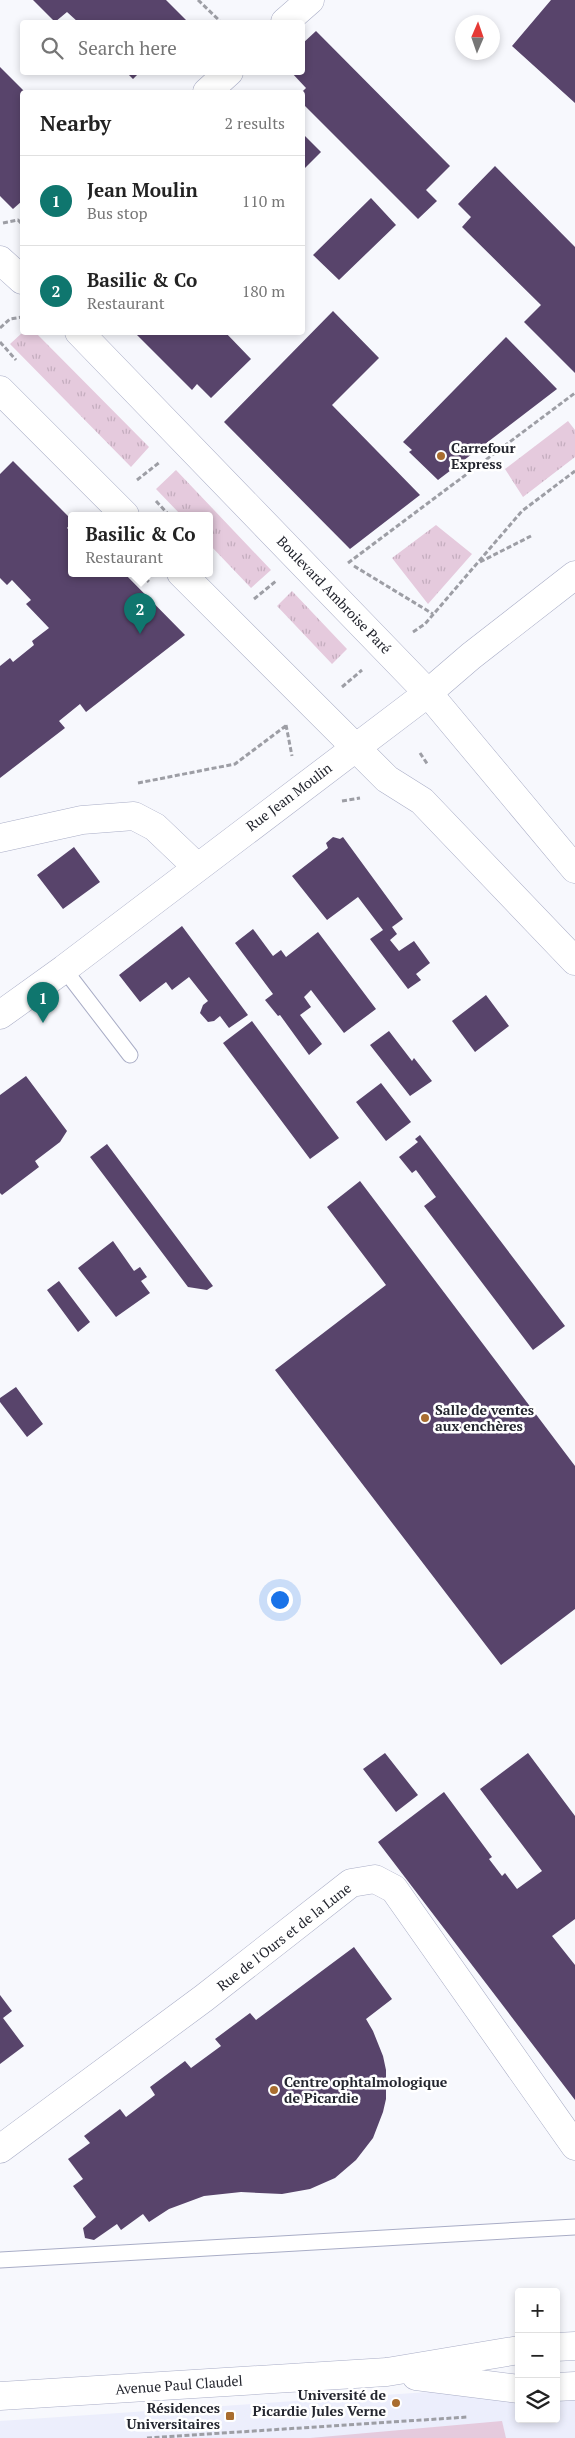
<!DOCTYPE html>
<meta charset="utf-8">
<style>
:root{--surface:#fff;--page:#f2f2f2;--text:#222;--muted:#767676;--line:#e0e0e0;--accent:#0f766e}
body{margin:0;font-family:"PT Serif",serif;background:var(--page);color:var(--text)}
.controls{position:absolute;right:15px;bottom:15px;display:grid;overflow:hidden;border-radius:5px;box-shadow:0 2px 8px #0003}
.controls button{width:45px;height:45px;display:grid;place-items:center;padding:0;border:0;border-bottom:1px solid var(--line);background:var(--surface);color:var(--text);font:25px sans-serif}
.compass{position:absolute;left:455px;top:15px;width:45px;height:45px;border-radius:50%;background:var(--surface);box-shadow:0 2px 8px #0003;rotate:2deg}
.you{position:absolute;left:279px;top:1599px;width:18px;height:18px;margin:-12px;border:4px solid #fff;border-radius:50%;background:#1a73e8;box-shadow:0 0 0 8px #1a73e833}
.badge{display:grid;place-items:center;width:32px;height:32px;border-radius:50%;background:var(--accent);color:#fff;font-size:16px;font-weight:700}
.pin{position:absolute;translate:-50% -41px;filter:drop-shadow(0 1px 2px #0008)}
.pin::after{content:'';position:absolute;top:26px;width:18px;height:15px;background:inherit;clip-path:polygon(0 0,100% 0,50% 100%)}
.popup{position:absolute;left:68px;top:512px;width:145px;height:65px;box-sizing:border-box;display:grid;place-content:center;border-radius:5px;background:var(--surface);filter:drop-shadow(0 1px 4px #0005);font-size:16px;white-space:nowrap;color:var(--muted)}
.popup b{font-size:19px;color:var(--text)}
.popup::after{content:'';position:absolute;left:50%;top:100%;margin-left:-10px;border:10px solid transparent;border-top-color:var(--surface)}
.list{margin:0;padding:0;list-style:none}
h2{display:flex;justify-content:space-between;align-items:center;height:65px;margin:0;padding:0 20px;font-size:21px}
h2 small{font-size:16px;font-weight:400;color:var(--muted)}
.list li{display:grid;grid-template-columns:32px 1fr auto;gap:15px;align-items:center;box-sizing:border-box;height:90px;padding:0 20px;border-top:1px solid var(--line)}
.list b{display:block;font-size:19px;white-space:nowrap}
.list p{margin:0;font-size:16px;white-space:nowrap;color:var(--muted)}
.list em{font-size:16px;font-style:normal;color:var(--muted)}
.icon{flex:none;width:28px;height:28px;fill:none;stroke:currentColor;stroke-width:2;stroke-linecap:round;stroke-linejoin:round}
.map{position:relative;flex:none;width:575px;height:2438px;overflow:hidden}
.search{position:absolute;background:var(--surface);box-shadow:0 2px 8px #0003;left:20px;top:20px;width:285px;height:55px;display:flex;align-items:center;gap:12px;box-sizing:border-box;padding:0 18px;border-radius:5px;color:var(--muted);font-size:19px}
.panel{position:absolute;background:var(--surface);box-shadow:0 2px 8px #0003;left:20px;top:90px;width:285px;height:245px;border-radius:5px}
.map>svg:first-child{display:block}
.built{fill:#eceefc}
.grass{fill:url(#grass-tufts)}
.park{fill:#e5cadd}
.building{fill:#58446b}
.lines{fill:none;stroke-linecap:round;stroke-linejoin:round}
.service-casing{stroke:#a9adc6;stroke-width:17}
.minor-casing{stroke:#a9adc6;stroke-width:29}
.tertiary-casing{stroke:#a9adc6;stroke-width:29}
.secondary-casing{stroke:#a9adc6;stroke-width:29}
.path{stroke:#9d9ea5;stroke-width:3;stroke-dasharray:5 2.5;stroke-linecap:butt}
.service{stroke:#fff;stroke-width:15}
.minor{stroke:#fff;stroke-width:28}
.tertiary{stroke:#fff;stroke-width:28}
.secondary{stroke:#fff;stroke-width:28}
.poi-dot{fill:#a96d2f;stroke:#fff;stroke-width:2}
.labels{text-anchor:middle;stroke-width:5;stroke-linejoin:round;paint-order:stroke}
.poi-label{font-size:14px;font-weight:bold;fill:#24262f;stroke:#fff;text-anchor:start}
.street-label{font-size:14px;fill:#24262f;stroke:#fff}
</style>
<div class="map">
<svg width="575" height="2438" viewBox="0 0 575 2438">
<defs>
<pattern id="grass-tufts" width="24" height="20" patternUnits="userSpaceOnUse" patternTransform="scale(1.25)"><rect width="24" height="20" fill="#e5cadd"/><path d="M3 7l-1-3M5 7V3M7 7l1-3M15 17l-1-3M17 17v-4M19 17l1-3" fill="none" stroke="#c4adbe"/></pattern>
</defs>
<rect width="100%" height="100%" fill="#f7f8fd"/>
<!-- built -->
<path class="built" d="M575,2382V2438H0V2421L519,2386V2419H556V2384Z"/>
<!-- grass -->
<path class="grass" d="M23,332L36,333L149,447L131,467L10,344Z
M568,421L575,430V457L523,497L505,469Z
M176,470L271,570L251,588L209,544V515H181L156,489Z
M436,525L472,554L428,604L392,558Z
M292,591L347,649L332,664L277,606Z"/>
<!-- park -->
<path class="park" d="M502,2421L506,2438H310Z"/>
<!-- building -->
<path class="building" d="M33,0H166L188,22H78L67,12L55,22Z
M551,0H575V103L512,46Z
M316,31L450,166L426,190L437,201L418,219L302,103V92L306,88L291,72H302V44Z
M0,67L25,92H22V201L13,209L0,196Z
M126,72H140L133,79Z
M302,133L321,152L302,171Z
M495,166L575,247V373L524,322L541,305L462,227L471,217L458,204Z
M371,198L396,225L339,280L313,255Z
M333,311L379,358L332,405L420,495L350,549L224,422Z
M134,332H225L251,359L211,398L197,384L192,390Z
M506,337L557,389L438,480L409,452L412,450L403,442Z
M13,461L71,519V523L67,528L71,532V573H124L185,635L86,712L80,704L59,721L65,728L0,778V666L10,658L13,662L34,645L32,641L49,628L26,604L31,600L12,580L7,585L0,578V474Z
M333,837L340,839L343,837L403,919L392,927L397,934L390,940L399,951L414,941L430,963L416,974L421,980L408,989L370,939L383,930L358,897L327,920L292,876L328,848L326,843Z
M74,847L100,882L63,909L37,875Z
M182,926L248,1015L229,1028L220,1016L214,1021L208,1022L200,1013L203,1005L208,1001L189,977L172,990L166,982L140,1002L119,975Z
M253,929L273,956L281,950L286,957L318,932L376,1009L344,1033L311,990L304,997L311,1007L300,1015L322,1044L309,1055L280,1015L278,1016L265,1000L273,994L235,943Z
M486,995L509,1026L475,1052L452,1021Z
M252,1021L339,1138L310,1159L223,1043Z
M389,1031L412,1061L414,1058L432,1081L410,1096L370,1045Z
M26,1076L67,1131L60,1142L35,1161L39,1167L2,1195L0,1193V1095Z
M381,1083L411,1122L386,1141L356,1102Z
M420,1135L565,1326L533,1350L424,1206L436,1197L416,1170L412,1173L399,1157L418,1142L415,1139Z
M107,1144L213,1286L207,1290L188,1287L90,1157Z
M360,1181L575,1466V1609L501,1665L275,1370L386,1285L327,1207Z
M113,1241L134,1271L140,1267L147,1277L141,1281L150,1293L116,1317L78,1268Z
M59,1281L90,1322L78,1332L47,1290Z
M16,1387L43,1424L27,1437L0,1402V1398Z
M385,1753L418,1795L396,1812L363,1769Z
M528,1753L575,1816V1919L552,1936L575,1965V2100L378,1842L444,1792L492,1857L489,1859L502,1876L505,1873L517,1889L542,1871L480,1789Z
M354,1947L392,1999L366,2019L373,2031L383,2056L386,2070V2099L383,2112L373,2138L356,2160L335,2178L310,2189L282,2194L241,2192L204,2196L169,2209L149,2222L143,2214L121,2230L117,2224L94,2240L85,2238L83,2228L96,2217L73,2186L83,2179L68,2159L90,2143L84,2136L120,2109L126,2117L155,2095L150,2087L185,2061L191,2068L221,2046L215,2039L250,2013L256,2020Z
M0,1995L12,2011L3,2018L24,2046L0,2064Z"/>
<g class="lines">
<!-- service casing -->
<g class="service-casing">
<path id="service" d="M64,969L130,1055
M0,2260L575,2227"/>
</g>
<!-- minor casing -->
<g class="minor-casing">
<path id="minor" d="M285,22L310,0
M207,92L229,72
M0,260L22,280
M79,332L428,693L575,869
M0,390L125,515
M181,573L387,779L422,801L575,961
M0,838L82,820L134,816L155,827L197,867
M0,2149L204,1998L351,1883L375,1879L394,1889L575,2146"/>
</g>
<!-- tertiary casing -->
<g class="tertiary-casing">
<path id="tertiary" d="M556,2347L575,2346
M416,2376L519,2389
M556,2387L575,2386
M0,2396L387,2372L519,2350"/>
</g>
<!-- secondary casing -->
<g class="secondary-casing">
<path id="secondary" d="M0,1015L64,969L428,693L471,656L575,575"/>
</g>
<!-- path -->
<path class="path" d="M198,0L221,22
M3,223L18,220L22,224
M0,328L10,319L22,317
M0,342L16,360
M137,480L160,462
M156,501L169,515
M480,562L531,536
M348,563L575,393
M354,566L433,614
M140,573L150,583
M254,599L276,581
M413,632L425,624L522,511L575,471
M342,687L362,670
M286,725L292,756
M420,753L428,765
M138,783L235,764L287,725
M342,801L360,798
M147,2438L468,2417"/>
<!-- service -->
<use href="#service" class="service"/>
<!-- minor -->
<use href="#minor" class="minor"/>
<!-- tertiary -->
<use href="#tertiary" class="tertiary"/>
<!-- secondary -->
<use href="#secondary" class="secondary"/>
</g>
<!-- markers -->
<g class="poi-dot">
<circle cx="441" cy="456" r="5"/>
<circle cx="425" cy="1418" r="5"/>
<circle cx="274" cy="2090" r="5"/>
<circle cx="396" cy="2403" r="5"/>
<rect x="225" y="2411" width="10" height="10" rx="2.5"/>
</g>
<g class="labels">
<!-- poi labels -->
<g class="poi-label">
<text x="451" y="453">Carrefour<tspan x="451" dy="16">Express</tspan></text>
<text x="435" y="1415">Salle de ventes<tspan x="435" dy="16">aux enchères</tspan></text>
<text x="284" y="2087">Centre ophtalmologique<tspan x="284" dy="16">de Picardie</tspan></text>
<text x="386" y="2400" text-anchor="end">Université de<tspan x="386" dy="16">Picardie Jules Verne</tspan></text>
<text x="220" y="2413" text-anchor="end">Résidences<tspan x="220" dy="16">Universitaires</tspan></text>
</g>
<!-- street labels -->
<g class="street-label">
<text transform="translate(334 595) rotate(46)" y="5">Boulevard Ambroise Paré</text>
<text transform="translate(289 797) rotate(-37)" y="5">Rue Jean Moulin</text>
<text transform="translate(284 1937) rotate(-38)" y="5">Rue de l'Ours et de la Lune</text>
<text transform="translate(179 2385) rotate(-4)" y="5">Avenue Paul Claudel</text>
</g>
</g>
</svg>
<div class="controls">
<button>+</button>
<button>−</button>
<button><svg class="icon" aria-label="layers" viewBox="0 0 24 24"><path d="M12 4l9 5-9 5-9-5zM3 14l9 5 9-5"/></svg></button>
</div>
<svg class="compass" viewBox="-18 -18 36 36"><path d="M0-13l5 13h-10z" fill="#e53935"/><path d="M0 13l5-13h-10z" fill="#767676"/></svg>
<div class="you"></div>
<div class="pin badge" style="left:43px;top:1023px">1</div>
<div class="pin badge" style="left:140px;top:634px">2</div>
<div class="popup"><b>Basilic &amp; Co</b>Restaurant</div>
<div class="search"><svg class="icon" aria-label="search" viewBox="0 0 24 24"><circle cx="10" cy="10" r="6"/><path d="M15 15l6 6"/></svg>Search here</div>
<section class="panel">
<h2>Nearby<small>2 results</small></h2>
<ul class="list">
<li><span class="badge">1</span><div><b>Jean Moulin</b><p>Bus stop</p></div><em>110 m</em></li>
<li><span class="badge">2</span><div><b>Basilic &amp; Co</b><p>Restaurant</p></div><em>180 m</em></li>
</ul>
</section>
</div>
